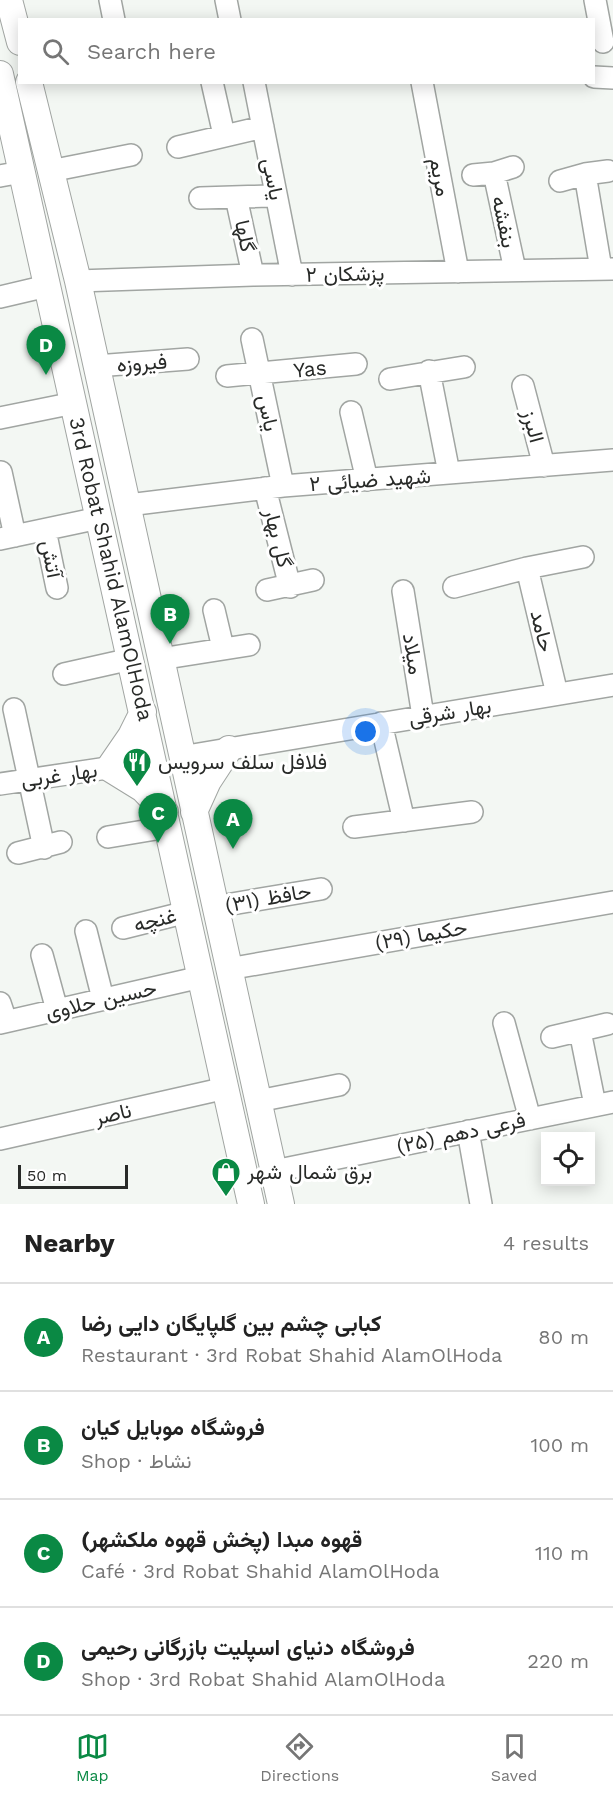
<!DOCTYPE html>
<meta charset="utf-8">
<style>
:root{--surface:#fff;--page:#f6f6f6;--text:#222;--muted:#767676;--line:#e0e0e0;--accent:#0a8944}
body{margin:0;font-family:"Work Sans",Vazirmatn,sans-serif;background:var(--page);color:var(--text)}
.controls{position:absolute;right:18px;bottom:18px;display:grid;overflow:hidden;border-radius:0px;box-shadow:0 3px 15px #0003}
.controls button{width:54px;height:54px;display:grid;place-items:center;padding:0;border:0;border-bottom:2px solid var(--line);background:var(--surface);color:var(--text);font:30px sans-serif}
.scale{position:absolute;left:18px;bottom:15px;width:110px;box-sizing:border-box;padding-left:6px;border:3px solid #282a28;border-top:0;font-size:16px;line-height:21px;white-space:nowrap;color:#282a28;-webkit-text-stroke:4px #fff;paint-order:stroke}
.you{position:absolute;left:366px;top:732px;width:21px;height:21px;margin:-15px;border:4px solid #fff;border-radius:50%;background:#1a73e8;box-shadow:0 0 0 9px #1a73e833}
.badge{display:grid;place-items:center;width:39px;height:39px;border-radius:50%;background:var(--accent);color:#fff;font-size:20px;font-weight:700}
.pin{position:absolute;translate:-50% -50px;filter:drop-shadow(0 2px 3px #0008)}
.pin::after{content:'';position:absolute;top:32px;width:21px;height:18px;background:inherit;clip-path:polygon(0 0,100% 0,50% 100%)}
.list{margin:0;padding:0;list-style:none}
h2{display:flex;justify-content:space-between;align-items:center;height:78px;margin:0;padding:0 24px;font-size:26px}
h2 small{font-size:20px;font-weight:400;color:var(--muted)}
.list li{display:grid;grid-template-columns:39px 1fr auto;gap:18px;align-items:center;box-sizing:border-box;height:108px;padding:0 24px;border-top:2px solid var(--line)}
.list b{display:block;font-size:22px;white-space:nowrap}
.list p{margin:0;font-size:20px;white-space:nowrap;color:var(--muted)}
.list em{font-size:20px;font-style:normal;color:var(--muted)}
.icon{flex:none;width:33px;height:33px;fill:none;stroke:currentColor;stroke-width:2;stroke-linecap:round;stroke-linejoin:round}
.map{position:relative;flex:none;width:613px;height:1204px;overflow:hidden}
.search{position:absolute;background:var(--surface);box-shadow:0 3px 15px #0003;left:18px;right:18px;top:18px;height:66px;display:flex;align-items:center;gap:15px;box-sizing:border-box;padding:0 21px;border-radius:0px;color:var(--muted);font-size:22px}
.sheet{height:510px;background:var(--surface)}
nav{display:flex;justify-content:space-around;align-items:center;box-sizing:border-box;height:84px;border-top:2px solid var(--line);background:var(--surface);font-size:16px;color:var(--muted)}
nav a{display:grid;justify-items:center;gap:3px}
nav .on{color:var(--accent)}
.map>svg:first-child{display:block}
.lines{fill:none;stroke-linecap:round;stroke-linejoin:round}
.minor-casing{stroke:#a1a5a2;stroke-width:24}
.major-casing{stroke:#a1a5a2;stroke-width:28}
.minor{stroke:#fff;stroke-width:21}
.major{stroke:#fff;stroke-width:26}
.labels{text-anchor:middle;stroke-width:6;stroke-linejoin:round;paint-order:stroke}
.street-label{font-size:21px;fill:#282a28;stroke:#fff}
.poi-label{font-size:21px;fill:#282a28;stroke:#fff;text-anchor:start}
</style>
<div class="map">
<svg width="613" height="1204" viewBox="0 0 613 1204">
<rect width="100%" height="100%" fill="#f3f7f3"/>
<g class="lines">
<!-- minor casing -->
<g class="minor-casing">
<path id="minor" d="M110,0L114,20
M226,0L230,20
M595,0L603,42
M594,77L613,78
M212,82L224,135
M254,82L292,275
M422,82L458,272
M178,147L263,127
M50,171L131,155
M494,173L515,270
M585,174L601,269
M473,175L494,173L513,167
M0,176L22,172
M560,181L585,174L608,171
M236,197L253,275
M200,198L269,196
M78,281L253,275L613,269
M0,297L47,286
M252,339L283,486
M96,366L188,359
M429,371L449,473
M227,376L356,364
M390,379L464,367
M523,386L544,466
M351,412L367,480
M0,418L74,403
M1,472L15,536
M265,488L290,587
M128,505L283,486L613,460
M45,530L57,588
M0,539L99,518
M527,568L557,694
M454,587L527,568L583,557
M267,590L313,580
M403,591L423,716
M214,610L223,648
M160,659L249,645
M64,674L131,659
M14,709L44,848
M381,723L404,821
M181,757L613,685
M0,784L154,761
M354,827L472,812
M108,837L168,827
M18,853L61,842
M214,907L321,889
M123,928L187,912
M86,931L103,999
M42,955L57,1010
M228,969L613,902
M0,1003L6,1021
M0,1023L201,977
M504,1023L530,1119
M580,1031L595,1105
M552,1037L607,1024
M258,1101L339,1085
M468,1131L481,1204
M0,1139L226,1088
M274,1171L613,1102"/>
</g>
<!-- major casing -->
<g class="major-casing">
<path id="major" d="M9,0L20,42
M0,74L251,1204
M29,82L78,281L281,1204
M143,712L131,736L109,768L143,789L165,812
M194,812L208,781L229,749"/>
</g>
<!-- minor -->
<use href="#minor" class="minor"/>
<!-- major -->
<use href="#major" class="major"/>
</g>
<!-- icons -->
<defs>
<g id="restaurant-pin" transform="scale(1.5)"><path d="M0 17L-7.5 6A9.5 9.5 0 1 1 7.5 6Z" fill="#0a8944" stroke="#fff"/><path d="M-5-6h1v4h1v-4h1v4h1v-4h1v5L-1.5 .5V6h-2V.5L-5-1ZM5-6V6H3V1.5H1.5Q1.5-4 5-6Z" fill="#fff"/></g>
<g id="shop-pin" transform="scale(1.5)"><path d="M0 17L-7.5 6A9.5 9.5 0 1 1 7.5 6Z" fill="#0a8944" stroke="#fff"/><path d="M-5-2.5h2.3a2.7 3.5 0 0 1 5.4 0H5L5.5 6h-11ZM-1.5-2.5h3a1.5 2.3 0 0 0-3 0Z" fill="#fff"/></g>
</defs>
<g fill-rule="evenodd">
<use href="#restaurant-pin" x="137" y="762"/>
<use href="#shop-pin" x="226" y="1172"/>
</g>
<g class="labels">
<!-- street labels -->
<g class="street-label">
<text transform="translate(440 177) rotate(79)" y="7">مریم</text>
<text transform="translate(273 179) rotate(79)" y="7">یاسی</text>
<text transform="translate(504 222) rotate(78)" y="7">بنفشه</text>
<text transform="translate(245 236) rotate(78)" y="7">گلها</text>
<text transform="translate(345 274) rotate(-1)" y="7">پزشکان ۲</text>
<text transform="translate(142 363) rotate(-4)" y="7">فیروزه</text>
<text transform="translate(310 369) rotate(-6)" y="7">Yas</text>
<text transform="translate(268 413) rotate(78)" y="7">یاس</text>
<text transform="translate(533 426) rotate(75)" y="7">البرز</text>
<text transform="translate(370 480) rotate(-4)" y="7">شهید ضیائی ۲</text>
<text transform="translate(278 538) rotate(76)" y="7">گل بهار</text>
<text transform="translate(51 559) rotate(79)" y="7">آتش</text>
<text transform="translate(111 569) rotate(77)" y="7">3rd Robat Shahid AlamOlHoda</text>
<text transform="translate(542 631) rotate(76)" y="7">حامد</text>
<text transform="translate(413 654) rotate(81)" y="7">میلاد</text>
<text transform="translate(450 712) rotate(-9)" y="7">بهار شرقی</text>
<text transform="translate(59 775) rotate(-8)" y="7">بهار غربی</text>
<text transform="translate(268 898) rotate(-10)" y="7">حافظ (۳۱)</text>
<text transform="translate(155 920) rotate(-14)" y="7">غنچه</text>
<text transform="translate(421 935) rotate(-10)" y="7">حکیما (۲۹)</text>
<text transform="translate(101 1000) rotate(-13)" y="7">حسین حلاوی</text>
<text transform="translate(113 1114) rotate(-13)" y="7">ناصر</text>
<text transform="translate(461 1133) rotate(-12)" y="7">فرعی دهم (۲۵)</text>
</g>
<!-- poi labels -->
<g class="poi-label">
<text x="158" y="769">فلافل سلف سرویس</text>
<text x="247" y="1179">برق شمال شهر</text>
</g>
</g>
</svg>
<div class="controls">
<button><svg class="icon" aria-label="locate" viewBox="0 0 24 24"><circle cx="12" cy="12" r="6"/><path d="M12 2v4M12 18v4M2 12h4M18 12h4"/></svg></button>
</div>
<div class="scale">50 m</div>
<div class="you"></div>
<div class="pin badge" style="left:233px;top:849px">A</div>
<div class="pin badge" style="left:170px;top:644px">B</div>
<div class="pin badge" style="left:158px;top:843px">C</div>
<div class="pin badge" style="left:46px;top:375px">D</div>
<div class="search"><svg class="icon" aria-label="search" viewBox="0 0 24 24"><circle cx="10" cy="10" r="6"/><path d="M15 15l6 6"/></svg>Search here</div>
</div>
<section class="sheet">
<h2>Nearby<small>4 results</small></h2>
<ul class="list">
<li><span class="badge">A</span><div><b>کبابی چشم بین گلپایگان دایی رضا</b><p>Restaurant · 3rd Robat Shahid AlamOlHoda</p></div><em>80 m</em></li>
<li><span class="badge">B</span><div><b>فروشگاه موبایل کیان</b><p>Shop · نشاط</p></div><em>100 m</em></li>
<li><span class="badge">C</span><div><b>قهوه مبدا (پخش قهوه ملکشهر)</b><p>Café · 3rd Robat Shahid AlamOlHoda</p></div><em>110 m</em></li>
<li><span class="badge">D</span><div><b>فروشگاه دنیای اسپلیت بازرگانی رحیمی</b><p>Shop · 3rd Robat Shahid AlamOlHoda</p></div><em>220 m</em></li>
</ul>
</section>
<nav>
<a class="on"><svg class="icon" aria-label="map" viewBox="0 0 24 24"><path d="M3 6l6-2 6 2 6-2v14l-6 2-6-2-6 2zM9 4v14M15 6v14"/></svg>Map</a>
<a><svg class="icon" aria-label="directions" viewBox="0 0 24 24"><path d="M12 3l9 9-9 9-9-9zM9 14v-3h6M13 9l2 2-2 2"/></svg>Directions</a>
<a><svg class="icon" aria-label="saved" viewBox="0 0 24 24"><path d="M7 4h10v16l-5-4-5 4z"/></svg>Saved</a>
</nav>
